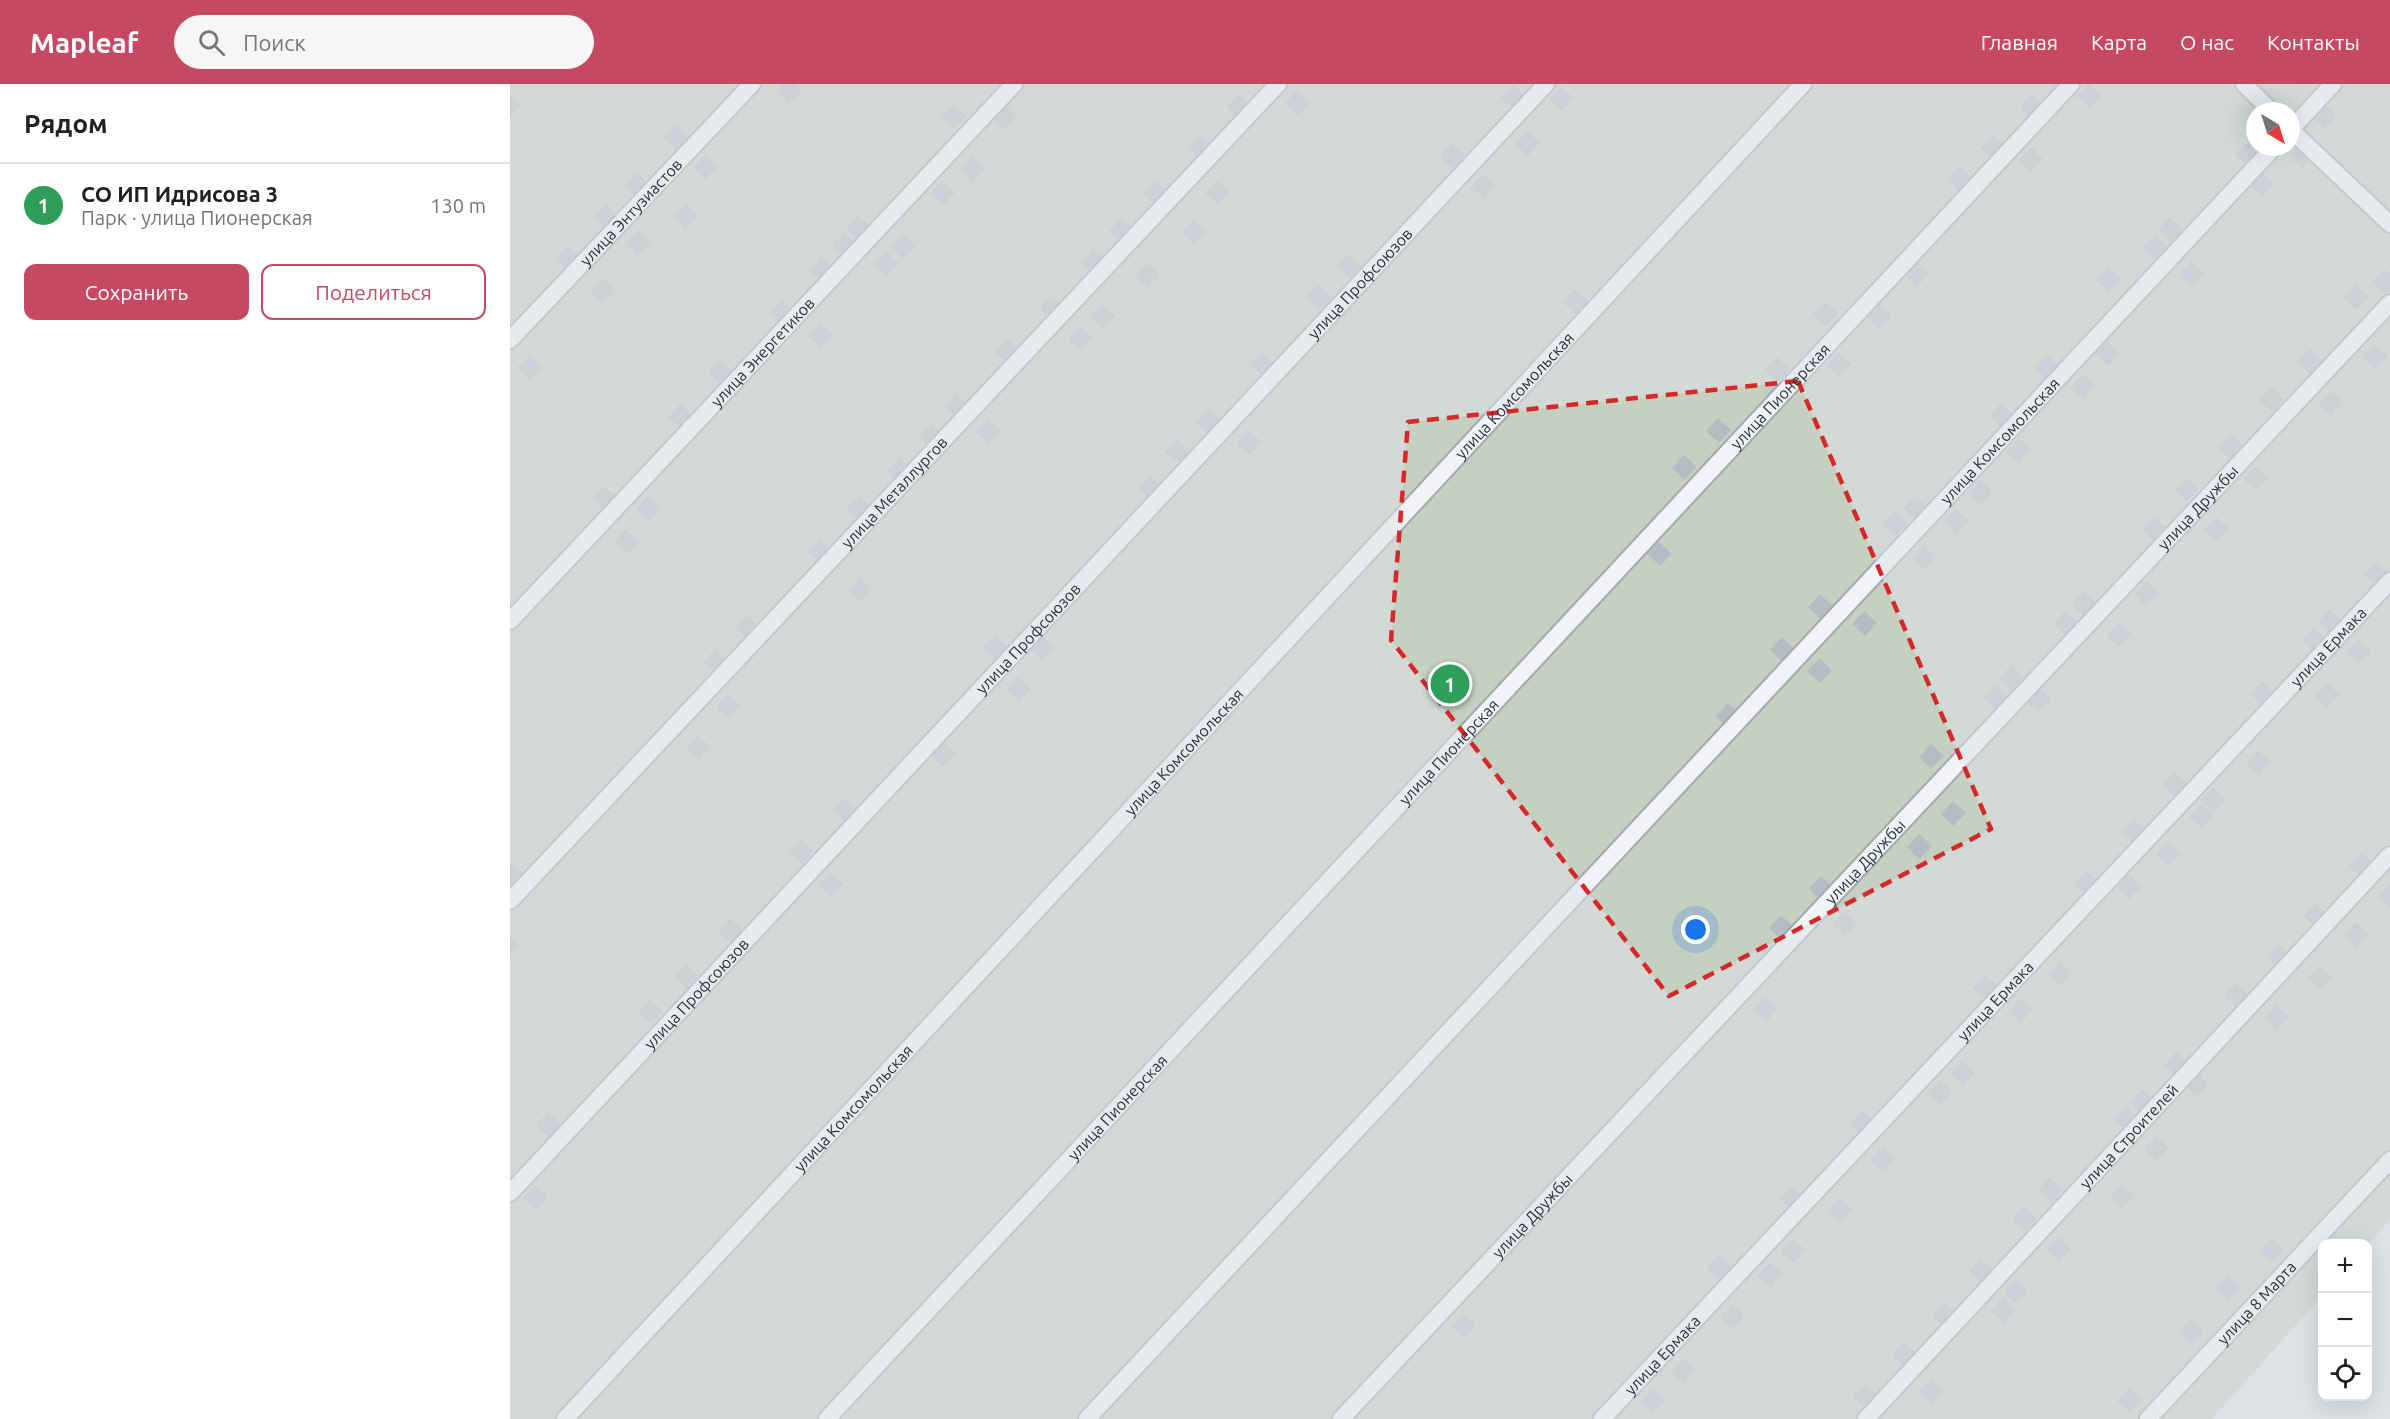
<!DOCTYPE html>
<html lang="ru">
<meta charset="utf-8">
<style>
:root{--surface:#fff;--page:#f6f6f6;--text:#202124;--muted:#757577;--line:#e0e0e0;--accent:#c64963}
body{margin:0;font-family:Ubuntu,sans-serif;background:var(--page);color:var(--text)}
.controls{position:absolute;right:18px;bottom:18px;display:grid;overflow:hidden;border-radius:12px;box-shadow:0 6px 24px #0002}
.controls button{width:54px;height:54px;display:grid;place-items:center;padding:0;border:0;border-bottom:2px solid var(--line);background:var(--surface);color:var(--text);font:30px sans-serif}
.compass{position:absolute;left:1736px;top:18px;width:54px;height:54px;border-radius:50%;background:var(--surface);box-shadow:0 6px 24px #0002;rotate:142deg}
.you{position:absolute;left:1186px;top:846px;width:21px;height:21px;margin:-15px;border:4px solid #fff;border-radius:50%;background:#1a73e8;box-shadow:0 0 0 9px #1a73e833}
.badge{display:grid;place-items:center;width:39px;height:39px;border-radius:50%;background:var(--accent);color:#fff;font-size:20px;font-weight:700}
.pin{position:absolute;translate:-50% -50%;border:3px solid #fff;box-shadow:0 2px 6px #0006}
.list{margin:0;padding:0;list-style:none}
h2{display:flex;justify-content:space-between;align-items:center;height:78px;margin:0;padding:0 24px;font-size:26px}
h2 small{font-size:20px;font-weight:400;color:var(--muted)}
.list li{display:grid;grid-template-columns:39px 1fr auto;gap:18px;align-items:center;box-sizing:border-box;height:84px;padding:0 24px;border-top:2px solid var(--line)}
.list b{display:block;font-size:22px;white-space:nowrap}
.list p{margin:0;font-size:20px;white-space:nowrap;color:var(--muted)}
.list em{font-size:20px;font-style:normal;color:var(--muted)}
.actions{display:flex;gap:12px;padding:18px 24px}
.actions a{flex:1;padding:14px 0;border:2px solid var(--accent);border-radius:12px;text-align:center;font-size:21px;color:var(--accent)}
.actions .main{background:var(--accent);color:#fff}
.icon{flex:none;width:33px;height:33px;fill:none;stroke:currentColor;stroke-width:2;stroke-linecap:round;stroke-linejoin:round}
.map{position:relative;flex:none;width:1880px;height:1335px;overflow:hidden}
header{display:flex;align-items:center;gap:36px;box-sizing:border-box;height:84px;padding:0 30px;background:var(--accent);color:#fff}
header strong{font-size:28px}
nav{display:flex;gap:33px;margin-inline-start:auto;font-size:21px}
.search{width:420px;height:54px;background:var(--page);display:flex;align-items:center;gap:15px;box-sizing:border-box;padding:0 21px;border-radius:33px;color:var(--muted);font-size:22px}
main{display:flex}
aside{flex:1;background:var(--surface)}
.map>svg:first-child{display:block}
.green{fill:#c5d0c0;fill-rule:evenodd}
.building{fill:#b6bcc3}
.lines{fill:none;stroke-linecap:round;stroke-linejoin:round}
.minor-casing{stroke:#a4a9b1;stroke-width:20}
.minor{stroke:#f1f3f6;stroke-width:16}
.marked{fill:none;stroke:#d62828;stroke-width:4.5;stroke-dasharray:12 8;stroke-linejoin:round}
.labels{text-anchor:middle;stroke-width:5;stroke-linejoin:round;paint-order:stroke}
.street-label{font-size:16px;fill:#28313d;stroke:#eef1f5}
</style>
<header>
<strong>Mapleaf</strong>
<div class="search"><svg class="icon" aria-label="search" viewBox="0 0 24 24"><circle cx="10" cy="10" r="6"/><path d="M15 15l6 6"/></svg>Поиск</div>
<nav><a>Главная</a><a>Карта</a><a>О нас</a><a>Контакты</a></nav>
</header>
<main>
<aside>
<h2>Рядом<small></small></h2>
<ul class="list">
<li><span class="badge" style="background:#2e9e5b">1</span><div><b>СО ИП Идрисова 3</b><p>Парк · улица Пионерская</p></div><em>130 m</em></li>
</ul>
<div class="actions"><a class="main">Сохранить</a><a>Поделиться</a></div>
</aside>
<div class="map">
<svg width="1880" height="1335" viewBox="0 0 1880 1335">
<rect width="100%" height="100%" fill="#dee2e7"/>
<!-- green -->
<path class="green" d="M0,0H1880V1136L1858,1161V1160H1812V1212L1702,1335H0ZM1745,27H1781V63H1745Z"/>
<!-- building -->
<path class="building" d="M274,0H286L292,7L279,19L267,7Z
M1579,0L1592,11L1580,24L1567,12Z
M1004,1L1016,13L1004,26L991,14Z
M1051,2L1064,14L1051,27L1039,15Z
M787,6L800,19L788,31L775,19Z
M0,10L11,22L0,33Z
M728,10L741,22L729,35L716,23Z
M1522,10L1535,22L1523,35L1510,23Z
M444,20L456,32L444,45L431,33Z
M1814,20L1826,32L1814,45L1801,33Z
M495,21L507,33L495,46L482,34Z
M167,41L179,54L166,66L153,53Z
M1017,47L1030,59L1018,72L1005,60Z
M690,51L703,63L690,76L677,64Z
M1483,51L1496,63L1484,76L1471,64Z
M1738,58L1750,70L1738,83L1725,71Z
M942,59L955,71L942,84L930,72Z
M1791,59L1804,71L1792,84L1779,72Z
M1521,63L1533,75L1521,88L1508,76Z
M196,70L208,83L195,95L183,83Z
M462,72L475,84L463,98L450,85Z
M1449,82L1462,94L1450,107L1437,95Z
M1751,87L1764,99L1752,112L1739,100Z
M128,89L140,102L127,115L115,102Z
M973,90L986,102L974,115L961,103Z
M432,96L445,109L433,121L420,110Z
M645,97L658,109L645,122L633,110Z
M707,97L720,108L708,121L695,109Z
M97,120L109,133L96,146L84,133Z
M176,120L188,132L175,145L163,132Z
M348,131L361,143L348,156L336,144Z
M1660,133L1673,145L1661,158L1648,146Z
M611,134L624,146L612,159L599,147Z
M684,136L697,148L684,161L672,149Z
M128,146L141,159L127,172L115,159Z
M335,148L347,160L335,173L322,161Z
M393,150L405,162L393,175L380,163Z
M1645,151L1658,163L1645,176L1633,164Z
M58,162L70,175L57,188L45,175Z
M583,165L596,177L583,190L571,178Z
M376,167L388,179L376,192L363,180Z
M839,170L852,182L840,195L827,183Z
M311,173L324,185L312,198L299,186Z
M1406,177L1419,190L1407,203L1394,191Z
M1681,177L1694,190L1682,203L1669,191Z
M637,179L650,191L637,204L625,192Z
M1598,183L1611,195L1599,208L1586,196Z
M1875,185L1880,190V206L1875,211L1863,198Z
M93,194L106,207L92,220L80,207Z
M808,201L821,213L809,226L796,214Z
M1846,201L1859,213L1846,226L1833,214Z
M1065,205L1078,217L1065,230L1052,218Z
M541,212L554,223L541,237L529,224Z
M272,216L284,228L272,241L259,229Z
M1316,218L1329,230L1316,242L1303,230Z
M592,220L605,232L593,245L580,233Z
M1369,220L1381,232L1369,245L1356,233Z
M310,238L323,251L311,264L298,252Z
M571,242L583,254L571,266L558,255Z
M498,255L511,267L498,280L485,268Z
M1597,257L1610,270L1598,282L1585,270Z
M1864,260L1877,272L1865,285L1852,273Z
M1800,265L1812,277L1800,290L1787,278Z
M751,267L764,279L752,292L739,280Z
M1328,268L1341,280L1329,293L1316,281Z
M1536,270L1549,282L1536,295L1524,283Z
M21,271L33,284L20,296L7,283Z
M1267,273L1280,285L1268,298L1255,286Z
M210,276L223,288L211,301L198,288Z
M1573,290L1586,302L1573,315L1561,303Z
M1762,303L1774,315L1762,328L1749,316Z
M1821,307L1833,319L1821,332L1808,320Z
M446,309L459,321L446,334L434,322Z
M1491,319L1504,331L1491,344L1479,332Z
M170,320L183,332L171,345L158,333Z
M698,324L711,337L699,350L686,338Z
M1208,334L1221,346L1209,359L1196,347Z
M478,335L491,347L479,360L466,348Z
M421,340L434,352L422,365L409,353Z
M739,346L752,358L739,371L727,359Z
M1720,350L1733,362L1720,375L1708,363Z
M1509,354L1521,366L1509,379L1496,367Z
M667,355L680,367L668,380L655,368Z
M1174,371L1187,383L1174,396L1162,384Z
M389,374L402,386L390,399L377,387Z
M1745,382L1758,394L1746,407L1733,395Z
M640,391L653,403L641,416L628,404Z
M1677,394L1689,405L1677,418L1664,406Z
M1470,395L1483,408L1471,421L1458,409Z
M94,402L107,414L95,427L82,415Z
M138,412L151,424L139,437L126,425Z
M349,412L361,424L349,437L336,425Z
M1405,412L1418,423L1406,436L1393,424Z
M1446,425L1459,437L1447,450L1434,438Z
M1385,427L1398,439L1385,452L1372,440Z
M1645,433L1657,445L1645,458L1632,446Z
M1707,433L1719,445L1707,458L1694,446Z
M116,445L129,457L117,470L104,458Z
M310,455L323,467L311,480L298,468Z
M1149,458L1162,470L1150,482L1137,470Z
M1414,461L1427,473L1414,486L1402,474Z
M1867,478L1879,490L1867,503L1854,491Z
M350,493L363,505L351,518L338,506Z
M1636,497L1649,509L1636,522L1624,510Z
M1574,507L1587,519L1574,532L1562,520Z
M1310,510L1323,522L1311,535L1298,523Z
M1820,525L1833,537L1821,550L1808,538Z
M1354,527L1367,539L1355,552L1342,540Z
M1555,527L1568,539L1555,552L1543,540Z
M237,531L250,543L237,556L225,544Z
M1609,538L1621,550L1609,563L1596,551Z
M1804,543L1816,555L1804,568L1791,556Z
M485,551L498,563L486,576L473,564Z
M532,552L545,564L532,577L520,565Z
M1272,553L1285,565L1273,578L1260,566Z
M1848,555L1861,567L1849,580L1836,568Z
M205,565L218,577L206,590L193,578Z
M1310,574L1322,586L1310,599L1297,587Z
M1501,581L1514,593L1501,606L1489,594Z
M508,593L521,605L509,618L496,606Z
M1752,597L1765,609L1753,622L1740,610Z
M1817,599L1830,611L1817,624L1804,612Z
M1485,601L1498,613L1485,626L1473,614Z
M1528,603L1541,615L1528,628L1515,616Z
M218,610L231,622L219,635L206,623Z
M1218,619L1231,631L1218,644L1206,632Z
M188,651L201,663L189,676L176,664Z
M433,658L446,670L433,683L421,671Z
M1421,660L1434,672L1421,685L1409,673Z
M1748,666L1761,678L1749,691L1736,679Z
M1665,688L1678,700L1665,713L1653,701Z
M1703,703L1715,716L1703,729L1690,716Z
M334,714L347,725L335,738L322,726Z
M1443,717L1456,729L1443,742L1431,730Z
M1691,720L1704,732L1692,745L1679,733Z
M1623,735L1636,747L1624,760L1611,748Z
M1409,750L1422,762L1409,775L1397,763Z
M292,755L304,767L292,780L279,768Z
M1658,757L1671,769L1659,782L1646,770Z
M1852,769L1864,781L1852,794L1839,782Z
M2,779L15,791L2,804L0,802V781Z
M1576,786L1589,799L1576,812L1564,800Z
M320,788L333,800L321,813L308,801Z
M1619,790L1632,802L1619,815L1607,803Z
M1311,792L1324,804L1311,817L1299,805Z
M1880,800V825L1867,813Z
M1806,819L1818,831L1806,844L1793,832Z
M1335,827L1347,839L1335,852L1322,840Z
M1271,831L1284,843L1272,856L1259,844Z
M220,834L233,846L221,859L208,847Z
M1846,838L1859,850L1846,863L1834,851Z
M0,852L10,862L0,872Z
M1769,860L1782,872L1769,885L1757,873Z
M1550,877L1563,889L1550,902L1538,890Z
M177,880L189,892L177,905L164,893Z
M1810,881L1822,893L1810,906L1797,894Z
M1475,891L1488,903L1476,916L1463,904Z
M1726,899L1739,911L1727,924L1714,912Z
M1255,913L1268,925L1256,938L1243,926Z
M1511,914L1523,926L1511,939L1498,927Z
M140,915L153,927L141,940L128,928Z
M1766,921L1779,933L1767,946L1754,934Z
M1666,968L1679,980L1667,993L1654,981Z
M1452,977L1465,989L1453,1002L1440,990Z
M1687,988L1699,1000L1687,1013L1674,1001Z
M1430,996L1442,1008L1430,1021L1417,1009Z
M1632,1005L1645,1017L1632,1030L1620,1018Z
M1616,1022L1628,1034L1616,1047L1603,1035Z
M1352,1026L1365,1038L1352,1051L1340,1039Z
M38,1028L51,1040L39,1053L26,1041Z
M1646,1052L1659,1064L1646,1077L1634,1065Z
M1373,1063L1385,1075L1373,1088L1360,1076Z
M1540,1093L1553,1105L1541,1118L1528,1106Z
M1612,1100L1625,1112L1612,1125L1600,1113Z
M25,1101L38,1113L26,1126L13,1114Z
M1282,1102L1295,1114L1282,1127L1270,1115Z
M1329,1114L1342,1126L1330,1139L1317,1127Z
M1514,1122L1527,1134L1515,1148L1502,1135Z
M1549,1152L1561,1165L1549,1178L1536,1166Z
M1283,1154L1296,1166L1284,1179L1271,1167Z
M1762,1154L1774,1166L1762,1179L1749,1167Z
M1209,1171L1221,1183L1209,1195L1196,1184Z
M1471,1174L1484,1187L1471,1199L1459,1187Z
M1260,1178L1273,1190L1261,1203L1248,1191Z
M1718,1191L1731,1204L1718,1216L1706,1204Z
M1506,1195L1518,1207L1506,1220L1493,1208Z
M1493,1214L1506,1226L1494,1239L1481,1227Z
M1434,1219L1447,1231L1435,1244L1422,1232Z
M1223,1220L1235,1232L1223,1245L1210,1233Z
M953,1229L966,1241L954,1254L941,1242Z
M1681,1235L1694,1247L1682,1260L1669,1248Z
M1394,1258L1407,1270L1394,1283L1382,1271Z
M1173,1274L1186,1286L1173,1299L1161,1287Z
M1421,1295L1434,1307L1422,1320L1409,1308Z
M1355,1300L1368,1312L1356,1325L1343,1313Z
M1620,1304L1633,1316L1620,1329L1607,1317Z
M1143,1305L1155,1317L1143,1329L1130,1317Z"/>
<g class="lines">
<!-- minor casing -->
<g class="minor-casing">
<g id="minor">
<path d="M1734,0L1761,27"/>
<path d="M1781,45L1823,0"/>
<path d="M1781,46L1880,140"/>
<path id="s1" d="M0,256L242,0"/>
<path id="s2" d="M0,537L504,0"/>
<path id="s3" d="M0,817L768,0"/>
<path id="s4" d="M0,1109L1036,0"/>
<path id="s5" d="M55,1335L1293,0"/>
<path id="s6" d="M317,1335L1561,0"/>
<path id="s7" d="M577,1335L1764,63"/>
<path id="s8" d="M831,1335L1880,219"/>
<path id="s9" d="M1092,1335L1880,497"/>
<path id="s10" d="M1356,1335L1880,771"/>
<path id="s11" d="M1638,1335L1880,1076"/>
</g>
</g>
<!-- minor -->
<use href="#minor" class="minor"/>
</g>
<!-- marked area -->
<path d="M0 0H1880V1335H0ZM1288,297L1481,745L1159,912L881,556L898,338Z" fill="#dee2e7" fill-opacity=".55" fill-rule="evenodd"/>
<path class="marked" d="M1288,297L1481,745L1159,912L881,556L898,338Z"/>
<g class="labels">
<!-- street labels -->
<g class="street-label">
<text dy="6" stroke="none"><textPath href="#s1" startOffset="176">улица Энтузиастов</textPath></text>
<text dy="6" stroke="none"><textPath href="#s4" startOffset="1245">улица Профсоюзов</textPath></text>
<text dy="6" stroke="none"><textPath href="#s2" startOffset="369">улица Энергетиков</textPath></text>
<text dy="6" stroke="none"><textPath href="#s5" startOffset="1396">улица Комсомольская</textPath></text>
<text dy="6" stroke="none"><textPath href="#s6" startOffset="1398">улица Пионерская</textPath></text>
<text dy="6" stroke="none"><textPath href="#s7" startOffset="1338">улица Комсомольская</textPath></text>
<text dy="6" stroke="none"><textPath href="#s3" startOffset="561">улица Металлургов</textPath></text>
<text dy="6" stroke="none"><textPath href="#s8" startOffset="1251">улица Дружбы</textPath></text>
<text dy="6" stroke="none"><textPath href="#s4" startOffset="759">улица Профсоюзов</textPath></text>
<text dy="6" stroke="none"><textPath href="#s9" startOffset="1060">улица Ермака</textPath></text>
<text dy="6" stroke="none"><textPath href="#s5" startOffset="910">улица Комсомольская</textPath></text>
<text dy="6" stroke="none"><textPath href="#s6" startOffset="912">улица Пионерская</textPath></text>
<text dy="6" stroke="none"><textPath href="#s8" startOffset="765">улица Дружбы</textPath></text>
<text dy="6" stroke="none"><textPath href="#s4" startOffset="273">улица Профсоюзов</textPath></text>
<text dy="6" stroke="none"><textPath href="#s9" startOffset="574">улица Ермака</textPath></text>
<text dy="6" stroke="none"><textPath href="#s6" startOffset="426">улица Пионерская</textPath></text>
<text dy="6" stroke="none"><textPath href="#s5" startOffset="424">улица Комсомольская</textPath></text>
<text dy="6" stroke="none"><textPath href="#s10" startOffset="386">улица Строителей</textPath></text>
<text dy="6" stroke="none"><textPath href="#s8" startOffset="279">улица Дружбы</textPath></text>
<text dy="6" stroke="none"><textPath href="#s11" startOffset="159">улица 8 Марта</textPath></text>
<text dy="6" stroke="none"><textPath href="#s9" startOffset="88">улица Ермака</textPath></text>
</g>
</g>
</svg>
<div class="controls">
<button>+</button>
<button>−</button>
<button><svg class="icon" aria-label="locate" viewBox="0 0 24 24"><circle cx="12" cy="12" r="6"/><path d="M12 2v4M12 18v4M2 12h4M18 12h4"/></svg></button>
</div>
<svg class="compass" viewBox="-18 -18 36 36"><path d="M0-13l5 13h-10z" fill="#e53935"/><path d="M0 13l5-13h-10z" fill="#757577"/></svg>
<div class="you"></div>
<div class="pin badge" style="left:940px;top:600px;background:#2e9e5b">1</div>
</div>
</main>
